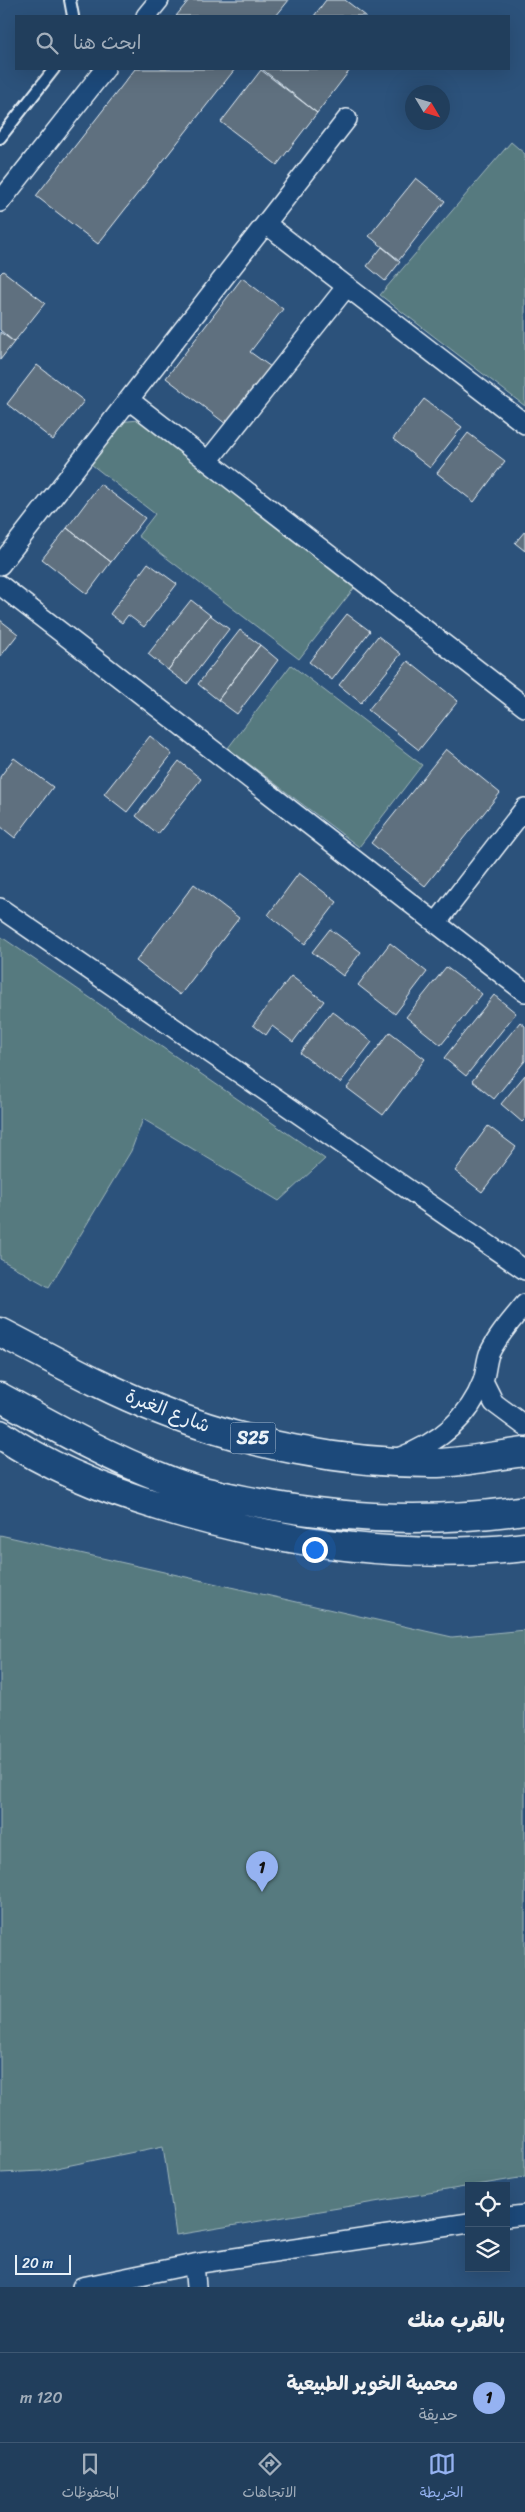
<!DOCTYPE html>
<html lang="ar">
<meta charset="utf-8">
<style>
:root{--surface:#213e5c;--page:#2d4965;--text:#f1f3f6;--muted:#a2aebb;--line:#3e5772;--accent:#95b2f1}
body{margin:0;font-family:Sriracha,"Playpen Sans Arabic",sans-serif;background:var(--page);color:var(--text);direction:rtl}
.controls{position:absolute;right:15px;bottom:15px;display:grid;overflow:hidden;border-radius:0px;box-shadow:0 5px 20px #0002}
.controls button{width:45px;height:45px;display:grid;place-items:center;padding:0;border:0;border-bottom:1px solid var(--line);background:var(--surface);color:var(--text);font:25px sans-serif}
.compass{position:absolute;left:405px;top:85px;width:45px;height:45px;border-radius:50%;background:var(--surface);box-shadow:0 5px 20px #0002;rotate:128deg}
.scale{position:absolute;left:15px;bottom:12px;width:56px;box-sizing:border-box;padding-left:5px;border:2px solid #e8f1f8;border-top:0;font-size:14px;line-height:18px;white-space:nowrap;color:#e8f1f8;-webkit-text-stroke:4px #1f4a7a;paint-order:stroke}
.you{position:absolute;left:314px;top:1549px;width:18px;height:18px;margin:-12px;border:4px solid #fff;border-radius:50%;background:#1a73e8;box-shadow:0 0 0 8px #1a73e833}
.badge{display:grid;place-items:center;width:32px;height:32px;border-radius:50%;background:var(--accent);color:#111;font-size:16px;font-weight:700}
.pin{position:absolute;translate:-50% -41px;filter:drop-shadow(0 1px 2px #0008)}
.pin::after{content:'';position:absolute;top:26px;width:18px;height:15px;background:inherit;clip-path:polygon(0 0,100% 0,50% 100%)}
.list{margin:0;padding:0;list-style:none}
h2{display:flex;justify-content:space-between;align-items:center;height:65px;margin:0;padding:0 20px;font-size:21px}
h2 small{font-size:16px;font-weight:400;color:var(--muted)}
.list li{display:grid;grid-template-columns:32px 1fr auto;gap:15px;align-items:center;box-sizing:border-box;height:90px;padding:0 20px;border-top:1px solid var(--line)}
.list b{display:block;font-size:19px;white-space:nowrap}
.list p{margin:0;font-size:16px;white-space:nowrap;color:var(--muted)}
.list em{font-size:16px;font-style:normal;color:var(--muted)}
.icon{flex:none;width:28px;height:28px;fill:none;stroke:currentColor;stroke-width:2;stroke-linecap:round;stroke-linejoin:round}
.map{position:relative;flex:none;width:525px;height:2287px;overflow:hidden;direction:ltr}
.search{position:absolute;background:var(--surface);box-shadow:0 5px 20px #0002;left:15px;right:15px;top:15px;height:55px;display:flex;align-items:center;gap:12px;box-sizing:border-box;padding:0 18px;border-radius:0px;color:var(--muted);font-size:19px}
.sheet{height:155px;background:var(--surface)}
nav{display:flex;justify-content:space-around;align-items:center;box-sizing:border-box;height:70px;border-top:1px solid var(--line);background:var(--surface);font-size:14px;color:var(--muted)}
nav a{display:grid;justify-items:center;gap:2px}
nav .on{color:var(--accent)}
.map>svg:first-child{display:block}
.green{fill:#567a7f;stroke:#9fb6bc}
.building{fill:#5e707f;stroke:#e8f1f8}
.lines{fill:none;stroke-linecap:round;stroke-linejoin:round}
.lane-casing{stroke:#e8f1f8;stroke-width:14}
.street-casing{stroke:#e8f1f8;stroke-width:22}
.primary-casing{stroke:#e8f1f8;stroke-width:31}
.lane{stroke:#1f4a7a;stroke-width:10}
.street{stroke:#1f4a7a;stroke-width:19}
.primary{stroke:#1f4a7a;stroke-width:28}
.labels{text-anchor:middle;stroke-width:4;stroke-linejoin:round;paint-order:stroke}
.shield{fill:#1f4a7a;stroke:#acbfd2;stroke-width:1}
.shield-label{font-size:18px;font-weight:bold;fill:#e8f1f8}
.street-label{font-size:19px;fill:#e8f1f8;stroke:#1f4a7a}
</style>
<div class="map">
<svg width="525" height="2287" viewBox="0 0 525 2287">
<rect width="100%" height="100%" fill="#2c527b"/>
<filter id="ink" filterUnits="userSpaceOnUse"><feTurbulence type="fractalNoise" baseFrequency=".02" numOctaves="2"/><feDisplacementMap in="SourceGraphic" scale="10" xChannelSelector="R" yChannelSelector="G"/><feConvolveMatrix kernelMatrix="1 2 1 2 8 2 1 2 1" color-interpolation-filters="sRGB"/></filter>
<g filter="url(#ink)">
<!-- green -->
<path class="green" d="M511,142L525,154V406L380,295Z
M139,420L355,587L299,659L138,536L155,514L87,461L118,422Z
M291,665L422,765L359,847L228,748Z
M0,936L325,1159L279,1201L143,1119L131,1151L49,1287L0,1259Z
M0,1535L452,1637L525,1630V2177L176,2235L163,2146L42,2171L0,2173Z"/>
<!-- building -->
<path class="building" d="M189,0H289L276,16H176Z
M326,0H345L366,16H314Z
M135,69H235L98,244L36,196Z
M262,69H349L350,70L317,113Z
M261,70L317,113L277,165L221,122Z
M416,178L445,201L399,260L369,236Z
M382,247L400,262L385,281L367,266Z
M3,271L45,303L14,342L0,330V274Z
M242,278L283,309L250,352L271,367L226,424L166,378Z
M0,332L14,342L0,360Z
M37,365L84,401L53,440L7,404Z
M424,399L462,427L430,468L393,439Z
M468,433L505,461L474,502L437,473Z
M100,484L145,518L111,562L67,528Z
M67,528L111,562L87,594L42,559Z
M525,531V551L515,543Z
M148,563L177,584L144,627L128,615L122,623L110,614Z
M191,600L210,615L168,670L148,654Z
M347,614L370,631L332,680L309,662Z
M210,615L229,629L187,684L168,670Z
M0,620L18,634L0,657Z
M240,630L260,645L218,700L198,684Z
M378,636L401,654L361,703L339,685Z
M260,645L278,660L237,714L218,700Z
M408,661L458,701L419,750L368,710Z
M150,736L172,754L127,812L104,794Z
M446,749L500,793L425,886L371,843Z
M14,758L53,787L15,838L0,826V777Z
M179,761L201,779L158,834L136,816Z
M299,873L337,902L305,944L268,915Z
M194,884L239,918L180,995L136,961Z
M330,929L361,952L343,976L312,952Z
M390,943L427,972L395,1014L358,985Z
M446,967L482,994L441,1045L406,1017Z
M291,976L324,1001L293,1042L272,1026L266,1035L253,1025Z
M494,995L516,1013L466,1076L444,1058Z
M332,1011L372,1042L340,1083L300,1053Z
M520,1022L525,1026V1061L494,1099L472,1081Z
M390,1032L425,1059L383,1115L347,1088Z
M525,1075V1119L522,1122L501,1104Z
M488,1126L516,1147L482,1192L455,1171Z"/>
<g class="lines">
<!-- lane casing -->
<g class="lane-casing">
<path id="lane" d="M70,0L73,16
M0,138L54,69"/>
</g>
<!-- street casing -->
<g class="street-casing">
<path id="street" d="M146,16L159,0
M0,202L105,69
M266,224L525,424
M129,400L525,707
M208,461L347,286
M0,565L347,119
M0,585L525,992
M0,908L525,1270
M437,922L525,808
M483,1381L494,1403L525,1426
M398,1458C436,1444 468,1421 483,1381C486,1372 486,1363 489,1354C498,1335 512,1320 525,1304
M506,2217L525,2215
M194,2264L196,2287
M82,2287L194,2264L469,2223"/>
</g>
<!-- primary casing -->
<g class="primary-casing">
<path id="primary" d="M0,1332C51,1358 103,1388 157,1409C243,1444 345,1464 438,1463C467,1462 497,1455 525,1452
M0,1397C53,1426 106,1456 163,1478C191,1490 224,1496 254,1502C344,1520 434,1523 525,1510
M0,1434C49,1468 105,1490 162,1507C280,1543 402,1561 525,1547"/>
</g>
<!-- lane -->
<use href="#lane" class="lane"/>
<!-- street -->
<use href="#street" class="street"/>
<!-- primary -->
<use href="#primary" class="primary"/>
</g>
</g>
<g class="labels">
<!-- shield labels -->
<rect class="shield" x="230.5" y="1422.5" width="45" height="31" rx="4"/>
<g class="shield-label">
<text x="253" y="1444">S25</text>
</g>
<!-- street labels -->
<g class="street-label">
<text transform="translate(168 1410) rotate(21)" y="7">شارع الغبرة</text>
</g>
</g>
</svg>
<div class="controls">
<button><svg class="icon" aria-label="locate" viewBox="0 0 24 24"><circle cx="12" cy="12" r="6"/><path d="M12 2v4M12 18v4M2 12h4M18 12h4"/></svg></button>
<button><svg class="icon" aria-label="layers" viewBox="0 0 24 24"><path d="M12 4l9 5-9 5-9-5zM3 14l9 5 9-5"/></svg></button>
</div>
<svg class="compass" viewBox="-18 -18 36 36"><path d="M0-13l5 13h-10z" fill="#e53935"/><path d="M0 13l5-13h-10z" fill="#a2aebb"/></svg>
<div class="scale">20 m</div>
<div class="you"></div>
<div class="pin badge" style="left:262px;top:1892px">1</div>
<div class="search"><svg class="icon" aria-label="search" viewBox="0 0 24 24"><circle cx="10" cy="10" r="6"/><path d="M15 15l6 6"/></svg>ابحث هنا</div>
</div>
<section class="sheet">
<h2>بالقرب منك<small></small></h2>
<ul class="list">
<li><span class="badge">1</span><div><b>محمية الخوير الطبيعية</b><p>حديقة</p></div><em>120 m</em></li>
</ul>
</section>
<nav>
<a class="on"><svg class="icon" aria-label="map" viewBox="0 0 24 24"><path d="M3 6l6-2 6 2 6-2v14l-6 2-6-2-6 2zM9 4v14M15 6v14"/></svg>الخريطة</a>
<a><svg class="icon" aria-label="directions" viewBox="0 0 24 24"><path d="M12 3l9 9-9 9-9-9zM9 14v-3h6M13 9l2 2-2 2"/></svg>الاتجاهات</a>
<a><svg class="icon" aria-label="saved" viewBox="0 0 24 24"><path d="M7 4h10v16l-5-4-5 4z"/></svg>المحفوظات</a>
</nav>
